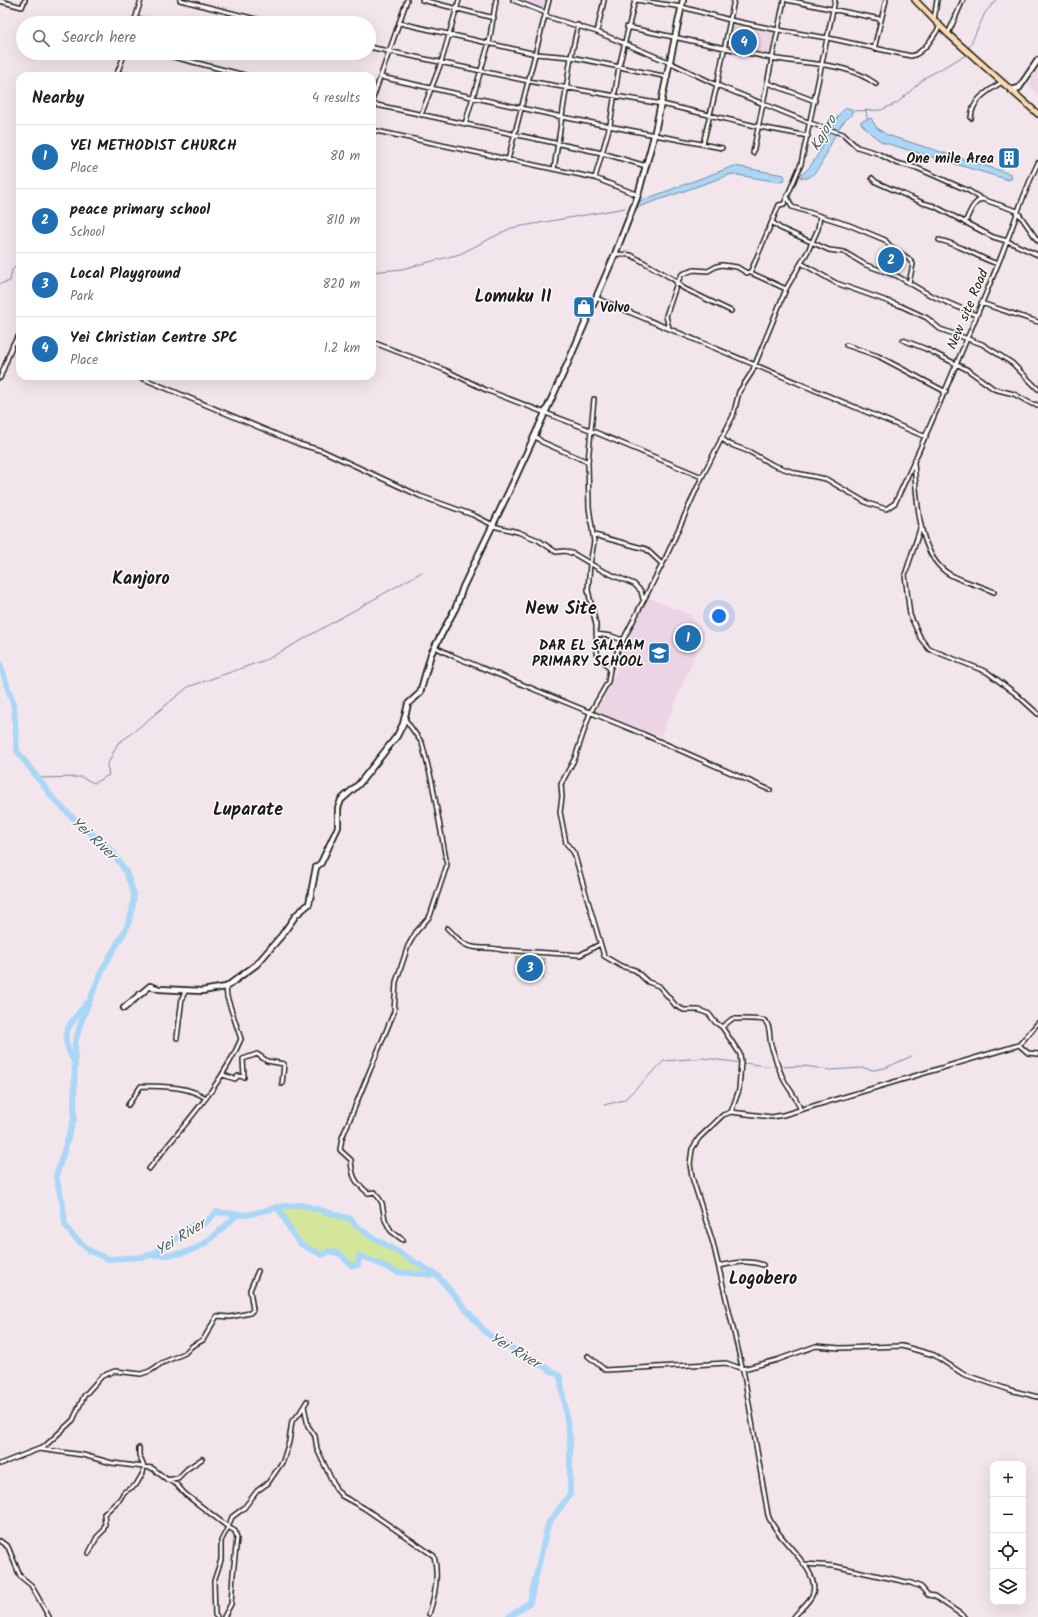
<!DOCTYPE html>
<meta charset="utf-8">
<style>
:root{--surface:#fff;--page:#f6f6f6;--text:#202124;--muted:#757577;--line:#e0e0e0;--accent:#1f6fb2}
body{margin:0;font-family:Kalam,sans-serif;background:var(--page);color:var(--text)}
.controls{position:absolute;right:12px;bottom:12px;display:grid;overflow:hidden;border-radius:8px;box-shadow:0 4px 16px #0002}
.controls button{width:36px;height:36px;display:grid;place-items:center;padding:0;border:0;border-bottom:1px solid var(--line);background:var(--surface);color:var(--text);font:20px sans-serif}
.you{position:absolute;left:719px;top:616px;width:14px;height:14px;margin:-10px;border:3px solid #fff;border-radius:50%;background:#1a73e8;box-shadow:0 0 0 6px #1a73e833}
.badge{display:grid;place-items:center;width:26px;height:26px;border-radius:50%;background:var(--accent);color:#fff;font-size:13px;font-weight:700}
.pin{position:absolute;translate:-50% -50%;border:2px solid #fff;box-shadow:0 1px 4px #0006}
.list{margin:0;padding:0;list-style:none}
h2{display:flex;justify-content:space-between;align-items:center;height:52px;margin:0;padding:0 16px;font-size:17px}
h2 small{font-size:13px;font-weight:400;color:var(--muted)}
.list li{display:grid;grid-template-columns:26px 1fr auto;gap:12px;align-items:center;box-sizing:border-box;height:64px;padding:0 16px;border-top:1px solid var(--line)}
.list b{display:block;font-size:15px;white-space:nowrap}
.list p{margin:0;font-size:13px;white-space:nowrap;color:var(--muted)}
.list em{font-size:13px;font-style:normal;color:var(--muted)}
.icon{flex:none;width:22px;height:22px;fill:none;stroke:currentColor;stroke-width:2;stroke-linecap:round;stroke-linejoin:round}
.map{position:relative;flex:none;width:1038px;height:1617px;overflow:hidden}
.search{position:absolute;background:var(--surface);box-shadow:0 4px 16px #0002;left:16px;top:16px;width:360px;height:44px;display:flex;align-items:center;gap:10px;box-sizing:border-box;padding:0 14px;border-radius:22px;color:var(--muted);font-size:15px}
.panel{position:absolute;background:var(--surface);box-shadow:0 4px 16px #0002;left:16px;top:72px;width:360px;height:308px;border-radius:12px}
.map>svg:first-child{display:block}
.built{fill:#ecd4e4}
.green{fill:#d4e69a;stroke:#78815b}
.water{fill:#abd7f7;stroke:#728c9f}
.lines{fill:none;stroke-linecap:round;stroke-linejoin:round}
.stream{stroke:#728c9f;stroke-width:1}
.river{stroke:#abd7f7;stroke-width:6}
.street-casing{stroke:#1c1c1c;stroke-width:6}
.secondary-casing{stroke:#1c1c1c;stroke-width:8}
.primary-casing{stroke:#1c1c1c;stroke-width:8}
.street{stroke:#fdfcf7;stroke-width:3}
.secondary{stroke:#fdfcf7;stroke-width:4.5}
.primary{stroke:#fddcac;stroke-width:5}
.labels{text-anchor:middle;stroke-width:3;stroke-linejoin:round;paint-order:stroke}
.poi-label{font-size:14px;font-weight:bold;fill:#1c1c1c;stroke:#fdfcf7;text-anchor:end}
.street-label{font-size:14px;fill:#1c1c1c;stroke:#fdfcf7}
.water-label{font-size:15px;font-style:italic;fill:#4e5d69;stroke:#fdfcf7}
.district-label{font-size:18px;font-weight:bold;fill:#1c1c1c;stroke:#fdfcf7}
</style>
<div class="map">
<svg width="1038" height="1617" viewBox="0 0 1038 1617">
<rect width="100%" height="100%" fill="#f3e5ec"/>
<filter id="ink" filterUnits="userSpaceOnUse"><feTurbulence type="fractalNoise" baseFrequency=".025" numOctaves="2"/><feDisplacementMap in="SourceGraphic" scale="8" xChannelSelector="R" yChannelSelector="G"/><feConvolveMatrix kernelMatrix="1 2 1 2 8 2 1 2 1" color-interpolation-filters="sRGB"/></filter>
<g filter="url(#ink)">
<!-- built -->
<path class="built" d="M519,0H545L543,10Z
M733,22L776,30L770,56L727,46Z
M1038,69V95L1029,84Z
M649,598L688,614L698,624L704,634L661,736L618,723L595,712L611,685L629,635Z"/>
<!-- green -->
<path class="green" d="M516,957L545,959L543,979L516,976Z
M302,1205L351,1219L355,1225L367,1234L437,1275L406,1274L359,1257L358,1265L352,1266L340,1254L329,1251L322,1255C315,1250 306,1249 300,1243C289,1232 286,1218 277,1207Z"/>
<!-- water -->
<path class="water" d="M847,108L851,109L852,115C829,129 830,164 808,178H801V175C822,161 831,115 847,108Z
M871,118L876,127L887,135L1011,174L1012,178L1009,180L882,142L870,133L860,122Z
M734,166L784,175L785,178L784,181L779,182L732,174L633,209L635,203Z"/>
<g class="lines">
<!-- stream -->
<path class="stream" d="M968,50L985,13L996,0
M866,110L867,119
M853,111L881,110L897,103L926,77L966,55L967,53
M372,272L402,269L460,254L511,228L625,208
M0,284L10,281L12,270L20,263
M38,778L81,777L94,783L109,775L107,765L118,743L127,737L188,687L268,659L422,572
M779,1067L805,1066L830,1070L863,1068L874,1070L885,1068L912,1056
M604,1105L624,1100L664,1061L702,1058L776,1067"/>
<!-- river -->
<path class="river" d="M0,664L14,706L17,751L53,798L79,824L100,840L112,851L126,872L134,894L132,912L126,929L102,970L81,1022L75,1043L74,1119L56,1176L63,1206L65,1224L72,1235L90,1251L108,1259L141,1257L150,1255L171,1243L193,1225L205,1223L216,1212L246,1215L284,1206L302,1205L351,1219L355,1225L367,1234L437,1275L486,1333L560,1376L570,1440V1494L548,1524L530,1602L509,1617
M74,1061C57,1033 69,1026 86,1004
M277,1207C286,1218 289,1232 300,1243C306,1249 315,1250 322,1255L329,1251L340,1254L352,1266L358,1265L359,1256L371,1260L397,1272L434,1275
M150,1255C196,1257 205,1244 237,1215"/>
<!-- street casing -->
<g class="street-casing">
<path id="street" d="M180,0L272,23
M422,0L494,18
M513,0L546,13
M636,0L682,7L730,20L778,30L828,38L911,56C923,54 934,36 940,26
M787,0L880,19
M0,1L22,7L25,0
M545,16L597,32L671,63L717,85L810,123L843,134L857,147L877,153L896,163L917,168L969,191L982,199L1017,211L1038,241
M136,18L156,23
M934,20L937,0
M134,23L141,0
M400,23L536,54L571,57L668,77
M627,27C675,37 723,48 771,58C807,65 845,61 876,84
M597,32L604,0
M948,34L963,0
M369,47L528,81L662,104L760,127L808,136
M874,49L886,0
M158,53L248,76
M117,73L130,76
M116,76L125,53
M381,77L562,117L722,148
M768,83L815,101
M372,101L407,0
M372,104L602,153L646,166
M421,115L441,63L459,0
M971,118C972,100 986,92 1002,82
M465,124L489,43L496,0
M372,130L595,178L638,195
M703,144L717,85L734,0
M753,153L784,0
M508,160L549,0
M554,169L571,57L578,25
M595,178L610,125L619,67L635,0
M872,178L876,182L923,203L934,206L993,237L1007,241L1038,255
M787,196L792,207L849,225L885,240L890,246L908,258L913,264L909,283
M772,222L780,228L829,250L844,252L866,265L897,276L930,295L976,315
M965,223C969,214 972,203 982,199
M939,240C960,244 978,258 998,264
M615,254L631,255L673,279L683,288L731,311
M801,263L836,283L901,306L927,318L940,329L982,344L1012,363L1038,389
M749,272L786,289
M596,298L926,437
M981,303L1038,322
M669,328L666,316L677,283L682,274L694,270L708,271L717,266L722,265L737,267L747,273L751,271L779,205L784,204L801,164L835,0
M903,340L926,349L968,370L994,389L1014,394L1032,404L1038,405
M372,342L445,370L486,390L590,430L702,477
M846,345L878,356L946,392
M137,376L299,444L323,451L420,496L473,515L493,525
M0,378L13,344L20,334
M594,399L588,462L589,507L594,542L590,564L588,590L596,625L597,653L610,669
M535,436L542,442L588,462
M721,438L729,444L750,452L773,465L796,473L826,479L867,503L886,509L895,503C932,425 965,344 998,264C1012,230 1022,196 1038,163
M914,463C917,496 917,551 946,572C958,581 980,585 994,592
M493,526L518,532L538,540L556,552L565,551L574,554L603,571L634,584L641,591L643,599
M921,526L905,575L910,615L921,639L929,649L987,672L1016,694L1038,714
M594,535L646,549L662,564
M596,634L611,636L623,640
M435,647L453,656L643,734L770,790
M447,928C455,935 462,946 473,947C483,949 491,947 502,950L580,955L600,944
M722,1027L732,1019C738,1019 761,1018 765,1021C771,1026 769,1038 771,1045C775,1056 778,1069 784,1080C789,1090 797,1097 800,1109
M177,1038L182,998L186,990
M1019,1045L1028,1053L1038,1054
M223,1075L235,1079L238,1076L244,1077L243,1059L257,1054L267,1061L284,1064L282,1084
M128,1105L141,1086C164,1087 185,1085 206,1098
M731,1112L739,1090L741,1062L740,1054L722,1027L715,1022L709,1014L699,1010H684L676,1006L659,986L648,982L635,970L621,966L604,956L574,853L566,843L560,812L562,797L561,784L575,758L590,713L608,682L610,669L618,650L666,557L702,477L733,416L739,392L752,372L786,289L808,251L818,229L820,216
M149,1169C181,1127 220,1089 241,1039L227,997L226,987
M403,1240L391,1231L385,1220L382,1203L375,1192L368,1193C355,1182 352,1177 351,1160L340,1150L342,1138L394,1012L396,982L408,946L416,932L430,916L447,865L432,782L422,743L405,719
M719,1266C734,1263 748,1259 763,1265
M588,1356L605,1370L726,1363L743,1369L777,1360L816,1346L840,1348L902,1346L934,1355L963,1374L1010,1390L1038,1397
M304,1406L308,1426L315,1436L317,1449L336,1489L342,1496L364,1508L434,1556C439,1575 435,1596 429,1614
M39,1449L83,1455L112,1463L152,1468L165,1478L177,1485L185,1494L228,1527L232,1517L244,1508L257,1491L268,1483L283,1461L289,1442L292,1421L299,1414L307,1401
M0,1464L44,1447L73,1420L84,1396L102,1376L115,1371L141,1374L150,1371L162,1363L185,1353L192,1346L203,1340L217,1316L230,1317L250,1313L253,1310L250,1290L258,1271
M167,1480L178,1478L187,1469L202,1459
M0,1541L8,1547L20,1576L31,1585L49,1617
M89,1553L97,1537L103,1531L105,1524L104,1514L120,1499L124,1492L136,1485L143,1473L144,1467L139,1455V1448
M804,1564L834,1566L911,1583L921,1587L928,1595L934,1596L965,1617
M217,1617L215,1615L214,1581L221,1560V1541L228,1527L235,1531L237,1538L233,1574L231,1604L224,1617
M794,1617C799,1610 811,1601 813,1593C820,1568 776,1540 768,1515L744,1375L713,1243L692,1177L690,1164L692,1149L699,1138L723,1115L731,1112L772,1117L783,1115L1019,1045L1038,1023"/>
</g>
<!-- secondary casing -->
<g class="secondary-casing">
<path id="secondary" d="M1011,90L1019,88L1038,60
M124,1008L150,986L159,989L202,991L226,987L257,964L282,935L296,915L309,904L316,867L321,863L338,827V808L341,800L359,784L397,736L403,724L408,704L420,693L431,654L456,607L463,587L512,485L567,365L615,254L638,195L654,136L683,0"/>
</g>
<!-- primary casing -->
<g class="primary-casing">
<path id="primary" d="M915,0L948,34L1038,114"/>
</g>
<!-- street -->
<use href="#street" class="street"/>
<!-- secondary -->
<use href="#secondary" class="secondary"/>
<!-- primary -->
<use href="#primary" class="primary"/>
</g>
</g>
<!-- icons -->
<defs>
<g id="building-square" transform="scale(1.15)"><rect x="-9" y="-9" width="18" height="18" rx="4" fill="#1f6fb2" stroke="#fdfcf7"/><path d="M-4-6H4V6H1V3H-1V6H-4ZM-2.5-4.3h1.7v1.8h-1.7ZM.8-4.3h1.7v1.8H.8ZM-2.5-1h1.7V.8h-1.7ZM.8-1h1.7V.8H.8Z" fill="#fff"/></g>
<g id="shop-square" transform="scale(1.15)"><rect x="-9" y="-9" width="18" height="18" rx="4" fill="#1f6fb2" stroke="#fdfcf7"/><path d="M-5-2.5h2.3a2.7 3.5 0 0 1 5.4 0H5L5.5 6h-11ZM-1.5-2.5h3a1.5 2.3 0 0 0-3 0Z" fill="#fff"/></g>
<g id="school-square" transform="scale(1.15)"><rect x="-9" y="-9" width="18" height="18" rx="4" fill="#1f6fb2" stroke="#fdfcf7"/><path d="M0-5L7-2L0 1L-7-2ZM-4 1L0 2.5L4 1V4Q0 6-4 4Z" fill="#fff"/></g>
</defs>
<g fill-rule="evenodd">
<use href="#building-square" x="1009" y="158"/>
<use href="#shop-square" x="584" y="307"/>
<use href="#school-square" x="659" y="653"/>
</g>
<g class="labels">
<!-- poi labels -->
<g class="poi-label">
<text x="994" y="163">One mile Area</text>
<text x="600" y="312" text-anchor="start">Volvo</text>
<text x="644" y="650">DAR EL SALAAM<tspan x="644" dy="16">PRIMARY SCHOOL</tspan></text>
</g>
<!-- street labels -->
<g class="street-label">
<text transform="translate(967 309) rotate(-67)" y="5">New site Road</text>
</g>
<!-- water labels -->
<g class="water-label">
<text transform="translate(823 133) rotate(-60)" y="5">Kajoro</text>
<text transform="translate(94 838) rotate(43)" y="5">Yei River</text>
<text transform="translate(180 1237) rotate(-32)" y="5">Yei River</text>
<text transform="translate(515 1350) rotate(31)" y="5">Yei River</text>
</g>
<!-- district labels -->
<g class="district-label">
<text x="513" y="302">Lomuku II</text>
<text x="141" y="584">Kanjoro</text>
<text x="561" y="614">New Site</text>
<text x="248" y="815">Luparate</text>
<text x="763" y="1284">Logobero</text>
</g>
</g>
</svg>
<div class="controls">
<button>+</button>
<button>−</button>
<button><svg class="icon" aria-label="locate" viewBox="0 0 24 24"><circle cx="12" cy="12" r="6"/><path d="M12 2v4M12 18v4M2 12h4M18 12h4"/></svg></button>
<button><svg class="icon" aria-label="layers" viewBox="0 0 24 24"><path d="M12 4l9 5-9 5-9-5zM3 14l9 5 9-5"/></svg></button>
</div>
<div class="you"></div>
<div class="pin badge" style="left:688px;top:638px">1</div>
<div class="pin badge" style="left:891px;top:260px">2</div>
<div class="pin badge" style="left:530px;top:968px">3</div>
<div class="pin badge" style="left:744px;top:42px">4</div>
<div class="search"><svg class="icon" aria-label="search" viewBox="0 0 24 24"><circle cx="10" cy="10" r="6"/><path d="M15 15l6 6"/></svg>Search here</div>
<section class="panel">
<h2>Nearby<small>4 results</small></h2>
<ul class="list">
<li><span class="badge">1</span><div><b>YEI METHODIST CHURCH</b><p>Place</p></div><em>80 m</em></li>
<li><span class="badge">2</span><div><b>peace primary school</b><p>School</p></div><em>810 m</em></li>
<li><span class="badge">3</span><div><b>Local Playground</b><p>Park</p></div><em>820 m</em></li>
<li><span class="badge">4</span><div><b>Yei Christian Centre SPC</b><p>Place</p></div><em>1.2 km</em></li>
</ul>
</section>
</div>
